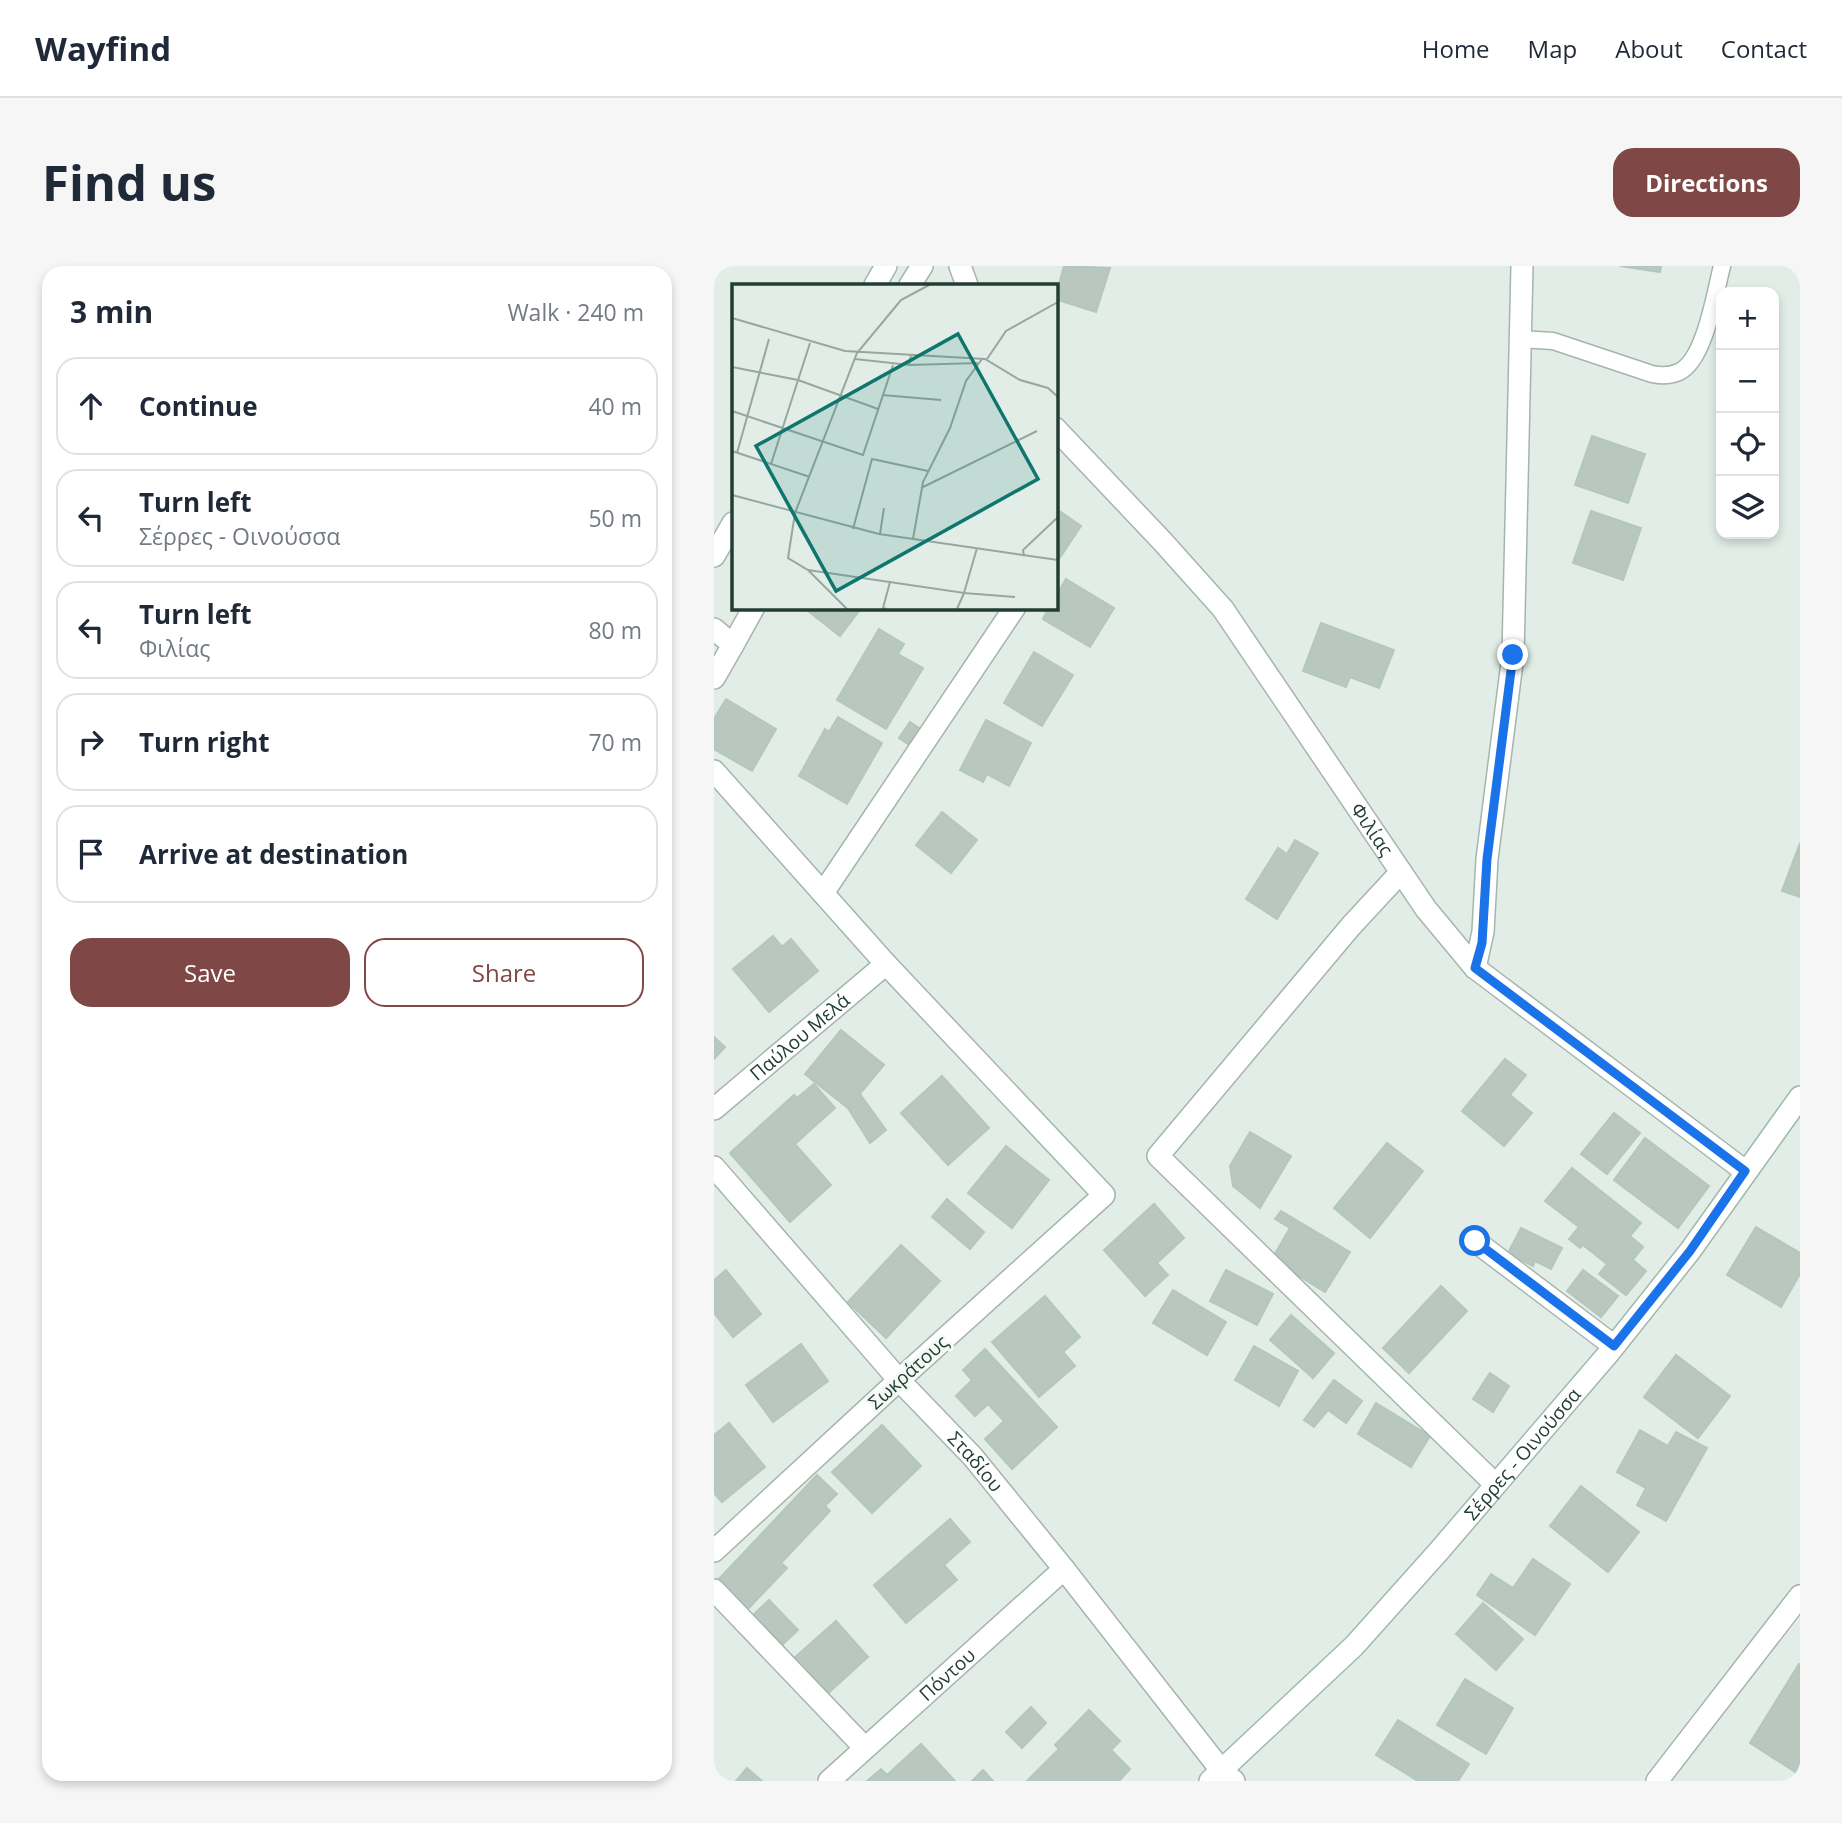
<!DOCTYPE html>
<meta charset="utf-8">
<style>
:root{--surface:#fff;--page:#f6f6f7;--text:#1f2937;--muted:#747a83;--line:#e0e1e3;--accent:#7f4746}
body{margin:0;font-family:"Open Sans",sans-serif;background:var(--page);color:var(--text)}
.controls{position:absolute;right:21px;top:21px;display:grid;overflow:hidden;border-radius:14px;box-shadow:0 4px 10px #0003}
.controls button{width:63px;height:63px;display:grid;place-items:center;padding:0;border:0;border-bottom:2px solid var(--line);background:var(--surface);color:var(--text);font:35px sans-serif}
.stop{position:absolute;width:21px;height:21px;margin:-16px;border:5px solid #1a73e8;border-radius:50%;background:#fff}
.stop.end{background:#1a73e8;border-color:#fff;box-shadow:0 2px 7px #0008}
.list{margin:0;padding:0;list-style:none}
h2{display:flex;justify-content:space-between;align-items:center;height:91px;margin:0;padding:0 28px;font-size:30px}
h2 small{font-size:23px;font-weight:400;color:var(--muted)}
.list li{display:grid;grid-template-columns:46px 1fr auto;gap:21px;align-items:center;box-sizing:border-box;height:98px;margin:0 14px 14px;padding:0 14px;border:2px solid var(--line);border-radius:21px}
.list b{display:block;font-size:26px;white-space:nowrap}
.list p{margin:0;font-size:23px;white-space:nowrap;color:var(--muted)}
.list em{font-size:23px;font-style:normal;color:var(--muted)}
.actions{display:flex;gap:14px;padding:21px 28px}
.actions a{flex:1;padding:16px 0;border:2px solid var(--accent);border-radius:21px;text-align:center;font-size:24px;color:var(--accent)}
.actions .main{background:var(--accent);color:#fff}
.icon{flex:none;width:38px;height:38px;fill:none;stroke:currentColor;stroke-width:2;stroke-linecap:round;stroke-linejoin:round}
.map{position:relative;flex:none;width:1086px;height:1515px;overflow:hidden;border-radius:21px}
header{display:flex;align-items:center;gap:42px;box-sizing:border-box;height:98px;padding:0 35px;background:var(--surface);border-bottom:2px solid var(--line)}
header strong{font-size:33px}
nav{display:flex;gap:38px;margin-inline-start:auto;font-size:24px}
.intro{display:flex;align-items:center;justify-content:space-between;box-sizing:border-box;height:168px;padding:0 42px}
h1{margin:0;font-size:49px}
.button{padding:18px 32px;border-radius:21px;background:var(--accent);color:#fff;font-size:24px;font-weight:700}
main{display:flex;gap:42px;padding:0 42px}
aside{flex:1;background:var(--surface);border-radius:21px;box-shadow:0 4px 10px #0003}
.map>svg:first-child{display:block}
.building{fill:#b8c8bf;stroke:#b5c7bd;stroke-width:2}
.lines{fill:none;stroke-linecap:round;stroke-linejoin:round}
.lane-casing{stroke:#a5b5ad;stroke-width:19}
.street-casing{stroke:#a5b5ad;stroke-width:24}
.secondary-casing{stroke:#a0b9ad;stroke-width:24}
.lane{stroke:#fff;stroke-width:16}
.street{stroke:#fff;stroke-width:21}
.secondary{stroke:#fff;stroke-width:21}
.route{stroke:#1a73e8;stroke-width:9}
.labels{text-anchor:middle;stroke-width:6;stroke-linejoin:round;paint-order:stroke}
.street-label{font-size:19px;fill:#223e33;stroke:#f3f9f5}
.inset-road{fill:none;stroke:#95a79f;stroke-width:2}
.view{fill:#0f766e;fill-opacity:0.15;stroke:#0f766e;stroke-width:3.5}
.inset-edge{fill:none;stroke:#223e33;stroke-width:3.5}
</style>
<header>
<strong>Wayfind</strong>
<nav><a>Home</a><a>Map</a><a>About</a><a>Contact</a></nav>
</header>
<div class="intro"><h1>Find us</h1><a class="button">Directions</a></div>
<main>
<aside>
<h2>3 min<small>Walk · 240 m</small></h2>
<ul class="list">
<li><svg class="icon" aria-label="ahead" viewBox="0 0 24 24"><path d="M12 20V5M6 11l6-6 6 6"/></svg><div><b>Continue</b></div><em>40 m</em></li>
<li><svg class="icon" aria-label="left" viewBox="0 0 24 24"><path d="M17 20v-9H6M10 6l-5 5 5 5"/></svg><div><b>Turn left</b><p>Σέρρες - Οινούσσα</p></div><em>50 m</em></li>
<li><svg class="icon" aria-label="left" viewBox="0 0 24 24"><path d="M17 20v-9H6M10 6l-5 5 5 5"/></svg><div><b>Turn left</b><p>Φιλίας</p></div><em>80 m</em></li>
<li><svg class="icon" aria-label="right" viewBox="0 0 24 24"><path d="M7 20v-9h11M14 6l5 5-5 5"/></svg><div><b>Turn right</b></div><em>70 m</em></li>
<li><svg class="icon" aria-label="arrive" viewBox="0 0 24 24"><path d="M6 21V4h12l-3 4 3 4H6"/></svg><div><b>Arrive at destination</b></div></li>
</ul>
<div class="actions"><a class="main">Save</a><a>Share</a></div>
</aside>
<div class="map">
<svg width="1086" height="1515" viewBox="0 0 1086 1515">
<rect width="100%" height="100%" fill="#e2ede7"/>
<!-- building -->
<path class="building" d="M350,0L396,2L382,46L341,33Z
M906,0H947L946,6Z
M878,170L931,188L914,237L861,219Z
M341,242L367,260L345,293L341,290Z
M877,245L927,262L909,314L859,297Z
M352,313L400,342L376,381L329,353L335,341H341V332Z
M89,341H148L126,370Z
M607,357L680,384L665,422L636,411L632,421L589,405Z
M165,363L190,378L184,388L209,402L172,463L123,434Z
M320,386L359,409L328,460L290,437Z
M12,433L62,463L38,505L0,483V453Z
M124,451L168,477L133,538L85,510L111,463L115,466Z
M272,454L317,477L295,520L273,508L269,516L246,504Z
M196,456L211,466L200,482L185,472Z
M228,546L263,574L237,607L202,579Z
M581,574L604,587L563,653L532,633L564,582L573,588Z
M1086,577V631L1068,625Z
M59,670L68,681L77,673L104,705L55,746L19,703Z
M127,764L170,799L134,842L91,808Z
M0,771L11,781L0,793Z
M791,793L812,809L796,829L818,847L790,880L748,845Z
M228,810L275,862L234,899L187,847Z
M100,818L121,842L81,878L117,919L76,956L16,887L80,829L83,832Z
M146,828L172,864L156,877L134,842Z
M900,847L926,867L893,908L867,888Z
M536,866L577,890L546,942L519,920L516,900Z
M931,872L995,920L964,962L900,914Z
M673,877L709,905L656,972L620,942Z
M292,880L335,914L298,962L254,927Z
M858,902L927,957L916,970L929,981L919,994L932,1005L912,1029L885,1008L893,998L869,979L866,982L855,973L865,961L831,935Z
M233,933L270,966L256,983L218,951Z
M440,938L470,972L443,997L454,1009L431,1030L390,984Z
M567,945L636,986L611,1026L558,993L576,962L561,953Z
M1042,961L1086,987V1008L1067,1041L1013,1009Z
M807,962L848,982L837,1003L821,995L819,1000L794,987Z
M187,979L226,1015L172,1072L134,1036Z
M12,1004L47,1048L19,1071L0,1047V1014Z
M512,1004L559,1028L543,1059L496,1035Z
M869,1004L904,1030L887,1051L853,1025Z
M727,1020L753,1045L695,1107L669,1082Z
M459,1024L512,1056L493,1089L439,1057Z
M331,1030L366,1071L349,1086L361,1100L325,1131L278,1076Z
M577,1049L620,1087L599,1112L556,1074Z
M87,1078L114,1115L59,1156L32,1119Z
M540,1080L584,1105L565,1140L521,1114Z
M271,1083L343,1161L298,1203L271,1173L290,1155L274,1138L261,1150L242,1130L258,1114L249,1104Z
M962,1089L1016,1130L984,1172L930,1131Z
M776,1107L795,1120L779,1146L759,1133Z
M620,1114L648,1135L632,1157L614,1144L600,1161L590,1154Z
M662,1137L716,1170L697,1201L644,1168Z
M15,1157L51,1201L8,1236L0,1227V1169Z
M168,1159L207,1200L158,1247L118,1206Z
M926,1164L954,1180L962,1166L993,1182L952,1255L923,1239L932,1222L903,1206Z
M103,1209L123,1228L111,1240L116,1245L67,1297L73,1302L33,1344L3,1315Z
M867,1220L925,1266L894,1306L836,1260Z
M236,1253L256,1276L230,1299L243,1314L192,1357L160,1319Z
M819,1293L856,1318L821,1369L763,1329L777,1308L799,1322Z
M55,1334L84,1364L67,1380L38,1350Z
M769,1337L809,1373L782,1404L742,1368Z
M122,1355L154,1391L111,1430L79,1393Z
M1085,1398L1086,1399V1509L1036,1477Z
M751,1413L799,1442L772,1488L723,1459Z
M317,1441L332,1457L308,1482L292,1466Z
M375,1444L406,1475L397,1484L416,1503L405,1515H313L345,1483L341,1479Z
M684,1454L755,1498L744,1515H704L662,1489Z
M207,1478L241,1515H153L167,1503L173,1509Z
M33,1502L48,1515H22Z
M269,1504L279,1515H258Z"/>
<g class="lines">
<!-- lane casing -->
<g class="lane-casing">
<path id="lane" d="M807,73L839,75L938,108C947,110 956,110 965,106C991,94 1001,27 1008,0"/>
</g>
<!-- street casing -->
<g class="street-casing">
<g id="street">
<path d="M246,0L253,19"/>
<path d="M161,19L172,0"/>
<path d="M196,19L208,0"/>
<path id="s1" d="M341,162L449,276L509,343L712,643L761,702L1031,905"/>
<path d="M0,290L19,257"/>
<path d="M0,363L19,379L0,412"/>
<path d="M19,379L40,341"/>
<path d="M0,505L172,698L390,929L185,1114L0,1285"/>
<path d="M687,606L637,660L444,890L781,1218"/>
<path d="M109,627L301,341"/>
<path d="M761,702L769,666L773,593L799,389L808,0"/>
<path id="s2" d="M0,843L172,698"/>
<path id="s3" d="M0,901L185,1114L259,1191L350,1303L507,1504L520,1515"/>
<path d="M761,975L900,1080"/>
<path d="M0,1324L151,1482"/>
<path id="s4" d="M115,1515L350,1303"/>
<path d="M943,1515L1086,1330"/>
</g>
</g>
<!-- secondary casing -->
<g class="secondary-casing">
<g id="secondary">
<path id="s5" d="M496,1515L640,1380L725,1285L894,1088L976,985L1086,831"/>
</g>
</g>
<!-- lane -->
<use href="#lane" class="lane"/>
<!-- street -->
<use href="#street" class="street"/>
<!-- secondary -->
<use href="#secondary" class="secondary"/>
</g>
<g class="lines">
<!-- route -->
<path class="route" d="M761,975L900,1080L976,985L1031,905L761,702L768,677L773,593L799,389"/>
</g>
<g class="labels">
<!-- street labels -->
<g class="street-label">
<text dy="7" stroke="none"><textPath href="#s1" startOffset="513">Φιλίας</textPath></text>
<text dy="7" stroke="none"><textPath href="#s2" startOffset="112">Παύλου Μελά</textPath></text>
<text transform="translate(194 1106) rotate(-42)" y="7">Σωκράτους</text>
<text dy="7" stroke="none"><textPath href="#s5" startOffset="453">Σέρρες - Οινούσσα</textPath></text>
<text dy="7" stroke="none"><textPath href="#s3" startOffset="394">Σταδίου</textPath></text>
<text dy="7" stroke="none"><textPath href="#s4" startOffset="159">Πόντου</textPath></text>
</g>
</g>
<!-- overview -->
<g transform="translate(18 18)">
<rect width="326" height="326" fill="#e2ede7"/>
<path class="inset-road" d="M199,0L169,16L125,69L63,229L56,274L76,286L232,309L245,264M0,34L113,67L253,75L288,96L316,104L326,113M123,75L177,81L179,71M255,75L274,47L326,18M177,81L247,79M0,83L66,96L146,125M150,111L209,116M0,127L131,171L161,81M0,167L78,193M5,169L37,55M39,180L78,59M189,204L305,147M0,211L147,250L326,276M121,245L140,175L196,187M148,250L152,224M181,255L191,198L218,144L234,97L250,75M292,272L291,266L326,233M76,286L115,325M155,325L151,324L158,298M225,325L232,309L283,313"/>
<path class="view" d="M226,50L306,195L104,307L24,162Z"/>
<rect width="326" height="326" class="inset-edge"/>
</g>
</svg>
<div class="controls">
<button>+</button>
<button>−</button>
<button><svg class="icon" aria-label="locate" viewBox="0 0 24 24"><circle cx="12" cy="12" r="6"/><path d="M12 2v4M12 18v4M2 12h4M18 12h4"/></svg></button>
<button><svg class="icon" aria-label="layers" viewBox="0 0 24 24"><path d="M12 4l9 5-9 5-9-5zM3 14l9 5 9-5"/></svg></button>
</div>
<div class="stop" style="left:761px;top:975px"></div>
<div class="stop end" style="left:799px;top:389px"></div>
</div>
</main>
